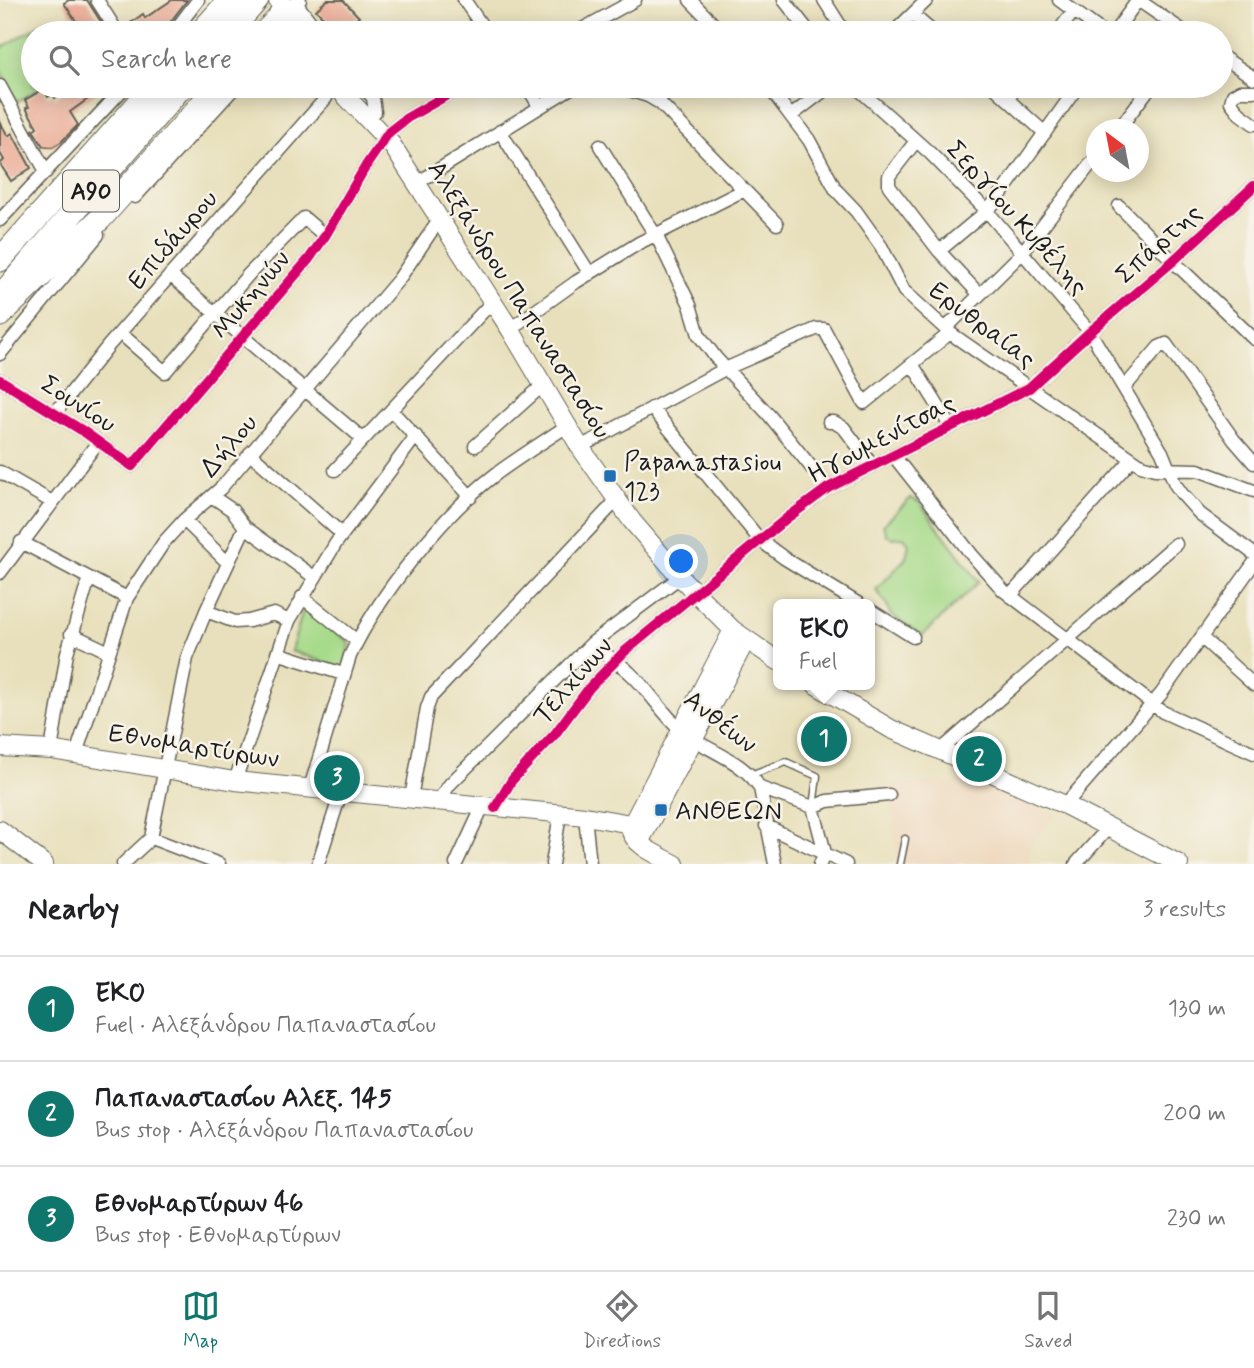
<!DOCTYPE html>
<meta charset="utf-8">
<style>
:root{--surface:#fff;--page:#f6f6f6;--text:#202124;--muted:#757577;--line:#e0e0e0;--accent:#0f766e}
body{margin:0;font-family:Mynerve,sans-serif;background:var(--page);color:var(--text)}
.compass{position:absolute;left:1086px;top:119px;width:63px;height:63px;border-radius:50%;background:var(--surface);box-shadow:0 4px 18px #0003;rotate:328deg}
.you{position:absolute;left:682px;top:562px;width:24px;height:24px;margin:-18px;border:5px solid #fff;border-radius:50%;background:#1a73e8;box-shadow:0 0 0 10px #1a73e833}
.badge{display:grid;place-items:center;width:46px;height:46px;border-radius:50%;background:var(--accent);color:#fff;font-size:23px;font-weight:700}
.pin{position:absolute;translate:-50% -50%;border:4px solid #fff;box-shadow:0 2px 7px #0006}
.popup{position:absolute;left:773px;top:599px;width:102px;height:91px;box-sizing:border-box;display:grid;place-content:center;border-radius:10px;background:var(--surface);filter:drop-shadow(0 2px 5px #0005);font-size:23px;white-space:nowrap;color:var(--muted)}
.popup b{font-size:26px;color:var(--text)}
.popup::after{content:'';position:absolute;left:50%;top:100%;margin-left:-14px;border:14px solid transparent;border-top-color:var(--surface)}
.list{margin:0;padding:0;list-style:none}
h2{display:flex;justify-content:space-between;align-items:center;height:91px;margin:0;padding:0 28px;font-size:30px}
h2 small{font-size:23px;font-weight:400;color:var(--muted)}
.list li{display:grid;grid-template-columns:46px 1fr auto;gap:21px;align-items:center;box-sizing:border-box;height:105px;padding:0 28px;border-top:2px solid var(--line)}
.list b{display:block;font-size:26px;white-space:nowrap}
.list p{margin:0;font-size:23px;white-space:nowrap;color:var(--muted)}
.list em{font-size:23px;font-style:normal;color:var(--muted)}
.icon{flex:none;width:38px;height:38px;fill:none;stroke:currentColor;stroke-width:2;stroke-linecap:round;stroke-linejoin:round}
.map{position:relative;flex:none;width:1254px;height:864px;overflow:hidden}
.search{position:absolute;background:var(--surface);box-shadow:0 4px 18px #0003;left:21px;right:21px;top:21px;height:77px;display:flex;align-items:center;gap:18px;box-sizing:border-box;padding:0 24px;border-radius:38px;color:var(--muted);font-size:26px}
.sheet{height:406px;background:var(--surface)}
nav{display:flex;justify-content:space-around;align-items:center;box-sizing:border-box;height:98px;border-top:2px solid var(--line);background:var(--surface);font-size:19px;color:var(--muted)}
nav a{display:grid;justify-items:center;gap:4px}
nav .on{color:var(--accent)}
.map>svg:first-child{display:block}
.built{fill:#eed7bb}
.green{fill:#a7da8a;stroke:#627b53;stroke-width:2}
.building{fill:#e9a38c}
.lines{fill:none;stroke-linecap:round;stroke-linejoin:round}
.lane-casing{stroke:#636154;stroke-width:9}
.street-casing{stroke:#636154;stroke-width:15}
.secondary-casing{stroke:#636154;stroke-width:20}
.highway-casing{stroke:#636154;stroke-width:25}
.lane{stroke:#fff;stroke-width:6}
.street{stroke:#fff;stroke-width:12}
.secondary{stroke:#fff;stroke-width:18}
.highway{stroke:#fff;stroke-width:23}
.cycleway-casing{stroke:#f7f3e8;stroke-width:15}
.cycleway{stroke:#d6006c;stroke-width:10}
.poi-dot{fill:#1f6fb2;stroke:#f7f3e8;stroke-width:2.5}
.labels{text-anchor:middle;stroke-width:5;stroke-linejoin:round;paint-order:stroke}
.shield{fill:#f7f3e8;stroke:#5e5c59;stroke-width:2}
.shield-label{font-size:24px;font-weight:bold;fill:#1c1c1c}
.street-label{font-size:26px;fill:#1c1c1c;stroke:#f7f3e8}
.poi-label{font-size:26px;fill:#1c1c1c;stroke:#f7f3e8;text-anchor:start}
</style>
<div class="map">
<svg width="1254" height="864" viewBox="0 0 1254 864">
<rect width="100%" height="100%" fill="#f7f3e8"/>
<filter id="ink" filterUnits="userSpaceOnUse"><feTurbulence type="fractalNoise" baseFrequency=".0143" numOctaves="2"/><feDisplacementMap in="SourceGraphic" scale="14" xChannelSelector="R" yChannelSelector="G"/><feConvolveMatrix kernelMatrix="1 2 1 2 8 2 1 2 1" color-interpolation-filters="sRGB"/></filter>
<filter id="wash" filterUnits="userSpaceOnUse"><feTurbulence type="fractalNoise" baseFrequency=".00686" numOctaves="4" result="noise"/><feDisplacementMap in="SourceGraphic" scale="28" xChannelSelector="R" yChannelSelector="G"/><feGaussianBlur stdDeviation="1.57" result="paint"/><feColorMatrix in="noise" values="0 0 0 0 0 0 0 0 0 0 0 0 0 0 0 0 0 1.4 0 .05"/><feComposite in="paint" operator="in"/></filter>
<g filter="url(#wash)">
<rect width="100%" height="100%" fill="#e8e0bc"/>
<!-- built -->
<path class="built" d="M974,775L1056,814L1031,844L1028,864H904L898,862L896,857L891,783H970Z"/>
<!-- green -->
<path class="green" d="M49,19L57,33H33V86H43L17,102L0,70V49Z
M911,498L919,502L979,582L922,636L890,614L888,607L876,590L906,558L909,544L904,537L892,538L887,535L883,525Z
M304,607L350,643L344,669L291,651Z"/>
<g id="blocks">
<!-- building -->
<path class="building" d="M69,0H87L108,33H65L78,24L64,3Z
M172,0H187L165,29L159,33H129L125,27L143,14L145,18Z
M327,0H343L359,17L339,33L316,10Z
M73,86H106L70,112L78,125L61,142L52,147L43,146L33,130L37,127L26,108L29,107L25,100L43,89L48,97L53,94L55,98Z
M0,122L8,136L12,133L31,168L11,181L0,164L4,160L0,153Z"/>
</g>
</g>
<g filter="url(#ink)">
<use href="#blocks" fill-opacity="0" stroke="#636154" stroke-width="2"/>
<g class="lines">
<!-- lane casing -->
<g class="lane-casing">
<path id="lane" d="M750,775L786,762L817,776L813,807
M900,864L905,839"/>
</g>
<!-- street casing -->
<g class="street-casing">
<path id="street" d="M97,0L118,33
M300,0L296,3L319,33
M464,0L487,33
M690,0L722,33
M784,0L810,33
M824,0L845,33
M1059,0L1104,33
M1138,0L1186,33
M913,15L934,33
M173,33L198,0
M575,33L635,0
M893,33L927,0
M1057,33L1074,11
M1114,33L1138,0
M1221,56L1254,78
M0,86L46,172
M363,86L373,98L375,112
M527,86L539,106
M617,86L648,96L660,103L777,224
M768,86L809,140L836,190L856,211L881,246L904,291L950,333L1141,465L1155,469L1198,470L1254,491
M855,86L930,153L987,211L1090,332L1162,452L1175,484L1182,494L1200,514L1254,554
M993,86L1045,133
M1254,91H1240L1233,95L1231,102L1240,114L1254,124
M1008,99L1017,86
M657,100L674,86
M792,115L830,86
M1118,130L1151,86
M500,131L590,274
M916,141L889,176V186L939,251L979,294
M600,146L659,241L690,305L699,335L716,358L769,415L828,488
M417,183L574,86
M135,197L236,86
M1119,206L1173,261L1254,339
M0,220L126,86
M939,251L987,211L999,197L1078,86
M170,275L363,439
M510,329L576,282L639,243L744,190
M945,329L1021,254L1096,157
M120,333L165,372L249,274L304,218L325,236
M0,354L98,235
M912,364L951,427
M0,380L83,431L132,466L309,259L325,236L367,164L389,132L407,118L463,86
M1124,388L1159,347L1166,344L1234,440L1254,463
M652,408L760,540L784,558L859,604
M391,410L471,497
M55,413L109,345L326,98V91L322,86
M829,422H834L844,428L872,465
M475,446L543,385
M580,447L725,369L816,329H824L864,403L950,333
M250,453L342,534
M893,455L972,555L1003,590L1163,712L1254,753
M335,470L492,302
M0,472L52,502
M213,497L232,510L245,527L314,577
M184,520L228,563
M21,542L127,598
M0,573L98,442
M1010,596L1132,459
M302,597L357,641
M870,610L913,637
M206,611L235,622L249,621L274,614L289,621
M71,634L109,652
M1202,638L1254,685
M592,643C604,655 618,661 630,673C649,690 662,713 681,730C705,751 743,759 760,788L775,864
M277,653L343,674
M51,750L67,653L89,578
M940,751L1176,544
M76,754L127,598L164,542L184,520L221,488L399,279L439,220
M235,781L289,621L336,543L416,436
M310,788L350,656C378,596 443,514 496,474C519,457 543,442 567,426
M760,788L813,807L827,801L889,795
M411,798L427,708L431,697L616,501
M438,801L450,784L592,643L680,577
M1065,805L1161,694L1254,563
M813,807L825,853L820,864
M495,808L512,780L555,734L590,687L624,652L669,615L787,518L828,488L1029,388L1090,332L1173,261L1254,186
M585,816L590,864
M766,826L846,864
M151,838L219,864
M123,864L151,838L187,658L206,611L245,527
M318,864L341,792
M456,864L483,806
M552,864L560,814
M1076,864L1108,828"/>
</g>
<!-- secondary casing -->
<g class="secondary-casing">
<path id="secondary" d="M278,1L305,33
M336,86L392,145L510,329L580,447L632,521L680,577L733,630L778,661
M816,685L891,729L1065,805L1179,864
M0,747L51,750L235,781L585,816L631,824L646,830
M0,830L44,864
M641,839L746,640
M675,864C660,856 633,846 630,828L733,630"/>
</g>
<!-- highway casing -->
<g class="highway-casing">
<path id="highway" d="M200,33L230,0
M228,33L257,0
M264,33L278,19L284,8
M0,260L154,86
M0,297L182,86
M0,315L100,219L218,86"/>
</g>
<!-- lane -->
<use href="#lane" class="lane"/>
<!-- street -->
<use href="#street" class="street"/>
<!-- secondary -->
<use href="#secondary" class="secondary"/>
<!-- highway -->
<use href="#highway" class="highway"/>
<!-- cycleway casing -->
<g class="cycleway-casing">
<path id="cycleway" d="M0,380L83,431L132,466L309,259L325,236L367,164L389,132L407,118L463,86
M495,808L512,780L555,734L590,687L624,652L669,615L787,518L828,488L1029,388L1090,332L1173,261L1254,186"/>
</g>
<!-- cycleway -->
<use href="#cycleway" class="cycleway"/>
</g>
</g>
<!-- markers -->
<g class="poi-dot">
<rect x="603" y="469" width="14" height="14" rx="3.5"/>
<rect x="654" y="803" width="14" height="14" rx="3.5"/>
</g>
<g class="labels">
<!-- shield labels -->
<rect class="shield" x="63" y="170.5" width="56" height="41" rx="5"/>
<g class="shield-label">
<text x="91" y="199">Α90</text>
</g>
<!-- street labels -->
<g class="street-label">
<text transform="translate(1018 217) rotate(48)" y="9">Σεργίου Κυβέλης</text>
<text transform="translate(172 239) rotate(-49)" y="9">Επιδάυρου</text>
<text transform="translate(1158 243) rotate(-42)" y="9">Σπάρτης</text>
<text transform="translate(250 294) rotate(-50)" y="9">Μυκηνών</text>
<text transform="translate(520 299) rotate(58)" y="9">Αλεξάνδρου Παπαναστασίου</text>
<text transform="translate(983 324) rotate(37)" y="9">Ερυθραίας</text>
<text transform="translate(79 403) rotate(33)" y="9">Σουνίου</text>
<text transform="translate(881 438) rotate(-28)" y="9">Ηγουμενίτσας</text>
<text transform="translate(228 445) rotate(-50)" y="9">Δήλου</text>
<text transform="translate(572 680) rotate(-49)" y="9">Τελχίνων</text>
<text transform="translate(721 721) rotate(38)" y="9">Ανθέων</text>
<text transform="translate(194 745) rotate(9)" y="9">Εθνομαρτύρων</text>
</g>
<!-- poi labels -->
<g class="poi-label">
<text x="624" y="470">Papanastasiou<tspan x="624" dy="30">123</tspan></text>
<text x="675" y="819">ΑΝΘΕΩΝ</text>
</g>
</g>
</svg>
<svg class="compass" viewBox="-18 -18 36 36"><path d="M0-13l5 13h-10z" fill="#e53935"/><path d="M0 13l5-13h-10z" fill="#757577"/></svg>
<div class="you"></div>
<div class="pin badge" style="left:824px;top:739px">1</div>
<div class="popup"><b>EKO</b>Fuel</div>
<div class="pin badge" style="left:979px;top:759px">2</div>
<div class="pin badge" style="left:337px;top:778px">3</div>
<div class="search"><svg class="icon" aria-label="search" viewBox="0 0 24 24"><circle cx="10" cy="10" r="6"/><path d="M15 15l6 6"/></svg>Search here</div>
</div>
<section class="sheet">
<h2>Nearby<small>3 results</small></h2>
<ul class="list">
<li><span class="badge">1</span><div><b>EKO</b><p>Fuel · Αλεξάνδρου Παπαναστασίου</p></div><em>130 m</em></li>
<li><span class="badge">2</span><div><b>Παπαναστασίου Αλεξ. 145</b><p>Bus stop · Αλεξάνδρου Παπαναστασίου</p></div><em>200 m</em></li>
<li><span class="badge">3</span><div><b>Εθνομαρτύρων 46</b><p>Bus stop · Εθνομαρτύρων</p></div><em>230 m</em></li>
</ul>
</section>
<nav>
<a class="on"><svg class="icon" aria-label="map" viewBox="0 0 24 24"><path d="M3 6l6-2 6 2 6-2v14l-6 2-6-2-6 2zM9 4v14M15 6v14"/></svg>Map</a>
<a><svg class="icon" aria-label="directions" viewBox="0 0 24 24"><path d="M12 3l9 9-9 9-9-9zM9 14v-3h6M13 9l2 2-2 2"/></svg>Directions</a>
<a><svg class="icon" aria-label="saved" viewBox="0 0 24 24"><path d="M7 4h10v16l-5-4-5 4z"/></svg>Saved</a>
</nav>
